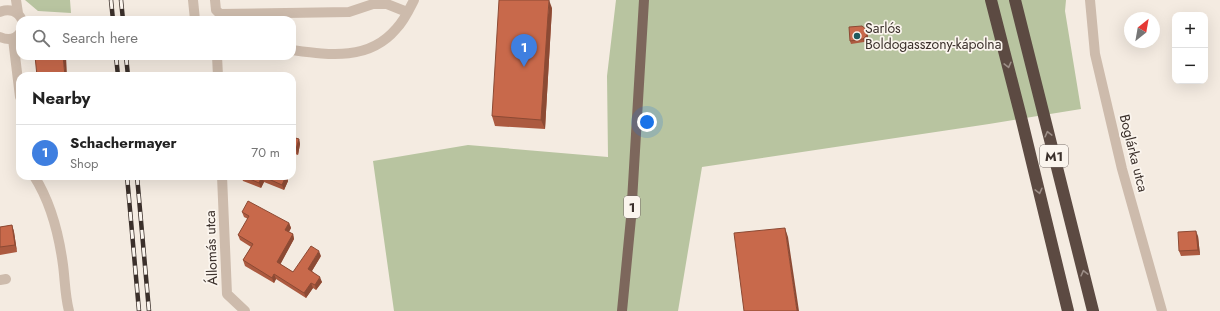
<!DOCTYPE html>
<meta charset="utf-8">
<style>
:root{--surface:#fff;--page:#f2f2f2;--text:#222;--muted:#767676;--line:#e0e0e0;--accent:#1f5a5e}
body{margin:0;font-family:Jost,sans-serif;background:var(--page);color:var(--text)}
.controls{position:absolute;right:12px;top:12px;display:grid;overflow:hidden;border-radius:8px;box-shadow:0 4px 16px #0002}
.controls button{width:36px;height:36px;display:grid;place-items:center;padding:0;border:0;border-bottom:1px solid var(--line);background:var(--surface);color:var(--text);font:20px sans-serif}
.compass{position:absolute;left:1124px;top:12px;width:36px;height:36px;border-radius:50%;background:var(--surface);box-shadow:0 4px 16px #0002;rotate:31deg}
.you{position:absolute;left:647px;top:122px;width:14px;height:14px;margin:-10px;border:3px solid #fff;border-radius:50%;background:#1a73e8;box-shadow:0 0 0 6px #1a73e833}
.badge{display:grid;place-items:center;width:26px;height:26px;border-radius:50%;background:var(--accent);color:#fff;font-size:13px;font-weight:700}
.pin{position:absolute;translate:-50% -33px;filter:drop-shadow(0 1px 2px #0008)}
.pin::after{content:'';position:absolute;top:21px;width:14px;height:12px;background:inherit;clip-path:polygon(0 0,100% 0,50% 100%)}
.list{margin:0;padding:0;list-style:none}
h2{display:flex;justify-content:space-between;align-items:center;height:52px;margin:0;padding:0 16px;font-size:17px}
h2 small{font-size:13px;font-weight:400;color:var(--muted)}
.list li{display:grid;grid-template-columns:26px 1fr auto;gap:12px;align-items:center;box-sizing:border-box;height:56px;padding:0 16px;border-top:1px solid var(--line)}
.list b{display:block;font-size:15px;white-space:nowrap}
.list p{margin:0;font-size:13px;white-space:nowrap;color:var(--muted)}
.list em{font-size:13px;font-style:normal;color:var(--muted)}
.icon{flex:none;width:22px;height:22px;fill:none;stroke:currentColor;stroke-width:2;stroke-linecap:round;stroke-linejoin:round}
.map{position:relative;flex:none;width:1220px;height:311px;overflow:hidden}
.search{position:absolute;background:var(--surface);box-shadow:0 4px 16px #0002;left:16px;top:16px;width:280px;height:44px;display:flex;align-items:center;gap:10px;box-sizing:border-box;padding:0 14px;border-radius:12px;color:var(--muted);font-size:15px}
.panel{position:absolute;background:var(--surface);box-shadow:0 4px 16px #0002;left:16px;top:72px;width:280px;height:108px;border-radius:12px}
.map>svg:first-child{display:block}
.green{fill:#b8c4a0}
.lines{fill:none;stroke-linecap:round;stroke-linejoin:round}
.minor{stroke:#cdbbac;stroke-width:10}
.major{stroke:#7d675c;stroke-width:10}
.highway{stroke:#5c4a42;stroke-width:12}
.rail-casing{stroke:#3b302b;stroke-width:4.5}
.rail{stroke:#fbf5ee;stroke-width:3;stroke-dasharray:9;stroke-linecap:butt}
.wall{fill:#ac5a40}
.shaded-wall{fill:#8c4a34}
.building{fill:#c8694b;stroke:#8c4a34}
.oneway{stroke:#9c8e87}
.poi-dot{fill:#1f5a5e;stroke:#fbf5ee;stroke-width:1.5}
.labels{text-anchor:middle;stroke-width:3.5;stroke-linejoin:round;paint-order:stroke}
.shield{fill:#fbf5ee;stroke:#756b66;stroke-width:1}
.shield-label{font-size:13px;font-weight:bold;fill:#3b302b}
.poi-label{font-size:14px;fill:#3b302b;stroke:#fbf5ee;text-anchor:start}
.street-label{font-size:14px;fill:#3b302b;stroke:#fbf5ee}
</style>
<div class="map">
<svg width="1220" height="311" viewBox="0 0 1220 311">
<rect width="100%" height="100%" fill="#f4ebe1"/>
<!-- green -->
<path class="green" d="M25,0H70L71,13L38,11Z
M616,0H1066L1065,11L1081,109L989,124L702,167L678,311H394L373,161L468,145L608,157L607,76Z"/>
<g class="lines">
<!-- minor -->
<path class="minor" d="M16,0L18,13
M193,0L195,20
M215,0L216,10L220,14L349,12L373,4H387L407,12
M1090,0L1095,54L1122,169L1162,311
M0,12C9,8 18,11 22,20
M0,37C7,40 15,40 20,33
M13,39L20,97
M292,50C329,55 369,61 396,29C404,21 409,10 414,0
M217,56L218,76
M34,176C50,201 59,235 63,265C65,280 65,296 69,311
M222,176L227,294L245,311
M0,280L6,279"/>
<!-- major -->
<path class="major" d="M622,311L631,218L644,0"/>
<!-- highway -->
<path class="highway" d="M991,0L1021,117L1068,311
M1015,0L1093,311"/>
<!-- rail casing -->
<g class="rail-casing">
<path id="rail" d="M111,0L113,20
M121,0L123,20
M116,56L118,76
M126,56L128,76
M127,176L139,311
M137,176L149,311"/>
</g>
<!-- rail -->
<use href="#rail" class="rail"/>
</g>
<!-- wall -->
<path class="wall" d="M552,8L545,129L495,126L492,116Z
M867,30L868,33V38L864,42L851,44L850,41Z
M292,137L299,139L300,144L298,155L292,153Z
M241,176H287L288,181L284,190L264,182L261,188L243,181Z
M242,212L289,223L291,228L289,232L293,234L294,239L280,264L293,272L321,256L312,271L322,282L316,290L313,288L306,298L276,279L274,283L245,266L243,260L251,247L240,240L238,235L248,219L244,217Z
M12,225L14,232L17,252L0,255V227Z
M1198,236L1200,255L1181,256L1179,251Z"/>
<!-- shaded-wall -->
<path class="shaded-wall" d="M549,0L552,8L545,129L541,120Z
M867,30L868,33V38L864,42L863,39Z
M63,56H66L67,76H65Z
M299,139L300,144L298,155L296,149Z
M262,176L264,182L261,188L259,183Z
M286,176H287L288,181L284,190L282,185Z
M289,223L291,228L287,235L285,230Z
M12,225L14,232L17,252L15,245Z
M785,228L788,237L799,311H797Z
M1196,231L1198,236L1200,255L1198,250Z
M293,234L294,239L279,267L277,262Z
M319,251L321,256L310,274L308,269Z
M274,274L276,279L274,283L272,278Z
M320,277L322,282L316,290L315,285Z
M311,283L313,288L306,298L304,293Z"/>
<!-- building -->
<path class="building" d="M499,0H549L541,120L492,116Z
M862,26L867,30V35L863,39L850,41L849,27Z
M35,56H63L65,76H37Z
M292,137L299,139L296,149L292,148Z
M243,176H286L282,185L262,176L259,183Z
M248,201L289,223L285,230L293,234L277,262L293,272L311,246L319,251L308,269L320,277L315,285L311,283L304,293L274,274L272,278L243,260L253,244L238,235L249,216L242,212Z
M12,225L15,245L0,247V227Z
M785,228L797,311H744L734,233Z
M1196,231L1198,250L1179,251L1178,232Z"/>
<!-- one-way arrows -->
<defs><path id="oneway-chevron" d="M-2-3.5L2.5 0L-2 3.5" fill="none" stroke-width="1.6" stroke-linecap="round" stroke-linejoin="round"/></defs>
<g class="oneway">
<use href="#oneway-chevron" transform="translate(1008 65) rotate(76)"/>
<use href="#oneway-chevron" transform="translate(1048 134) rotate(-104)"/>
<use href="#oneway-chevron" transform="translate(1039 191) rotate(76)"/>
<use href="#oneway-chevron" transform="translate(1084 273) rotate(-104)"/>
</g>
<!-- markers -->
<circle class="poi-dot" cx="857" cy="36" r="4"/>
<g class="labels">
<!-- shield labels -->
<g class="shield">
<rect x="1040" y="145" width="28" height="22" rx="3"/>
<rect x="624" y="196" width="16" height="22" rx="3"/>
</g>
<g class="shield-label">
<text x="1054" y="161">M1</text>
<text x="632" y="212">1</text>
</g>
<!-- poi labels -->
<g class="poi-label">
<text x="865" y="33">Sarlós<tspan x="865" dy="16">Boldogasszony-kápolna</tspan></text>
</g>
<!-- street labels -->
<g class="street-label">
<text transform="translate(1134 153) rotate(76)" y="5">Boglárka utca</text>
<text transform="translate(211 248) rotate(-92)" y="5">Állomás utca</text>
</g>
</g>
</svg>
<div class="controls">
<button>+</button>
<button>−</button>
</div>
<svg class="compass" viewBox="-18 -18 36 36"><path d="M0-13l5 13h-10z" fill="#e53935"/><path d="M0 13l5-13h-10z" fill="#767676"/></svg>
<div class="you"></div>
<div class="pin badge" style="left:524px;top:67px;background:#3f7fe0">1</div>
<div class="search"><svg class="icon" aria-label="search" viewBox="0 0 24 24"><circle cx="10" cy="10" r="6"/><path d="M15 15l6 6"/></svg>Search here</div>
<section class="panel">
<h2>Nearby<small></small></h2>
<ul class="list">
<li><span class="badge" style="background:#3f7fe0">1</span><div><b>Schachermayer</b><p>Shop</p></div><em>70 m</em></li>
</ul>
</section>
</div>
